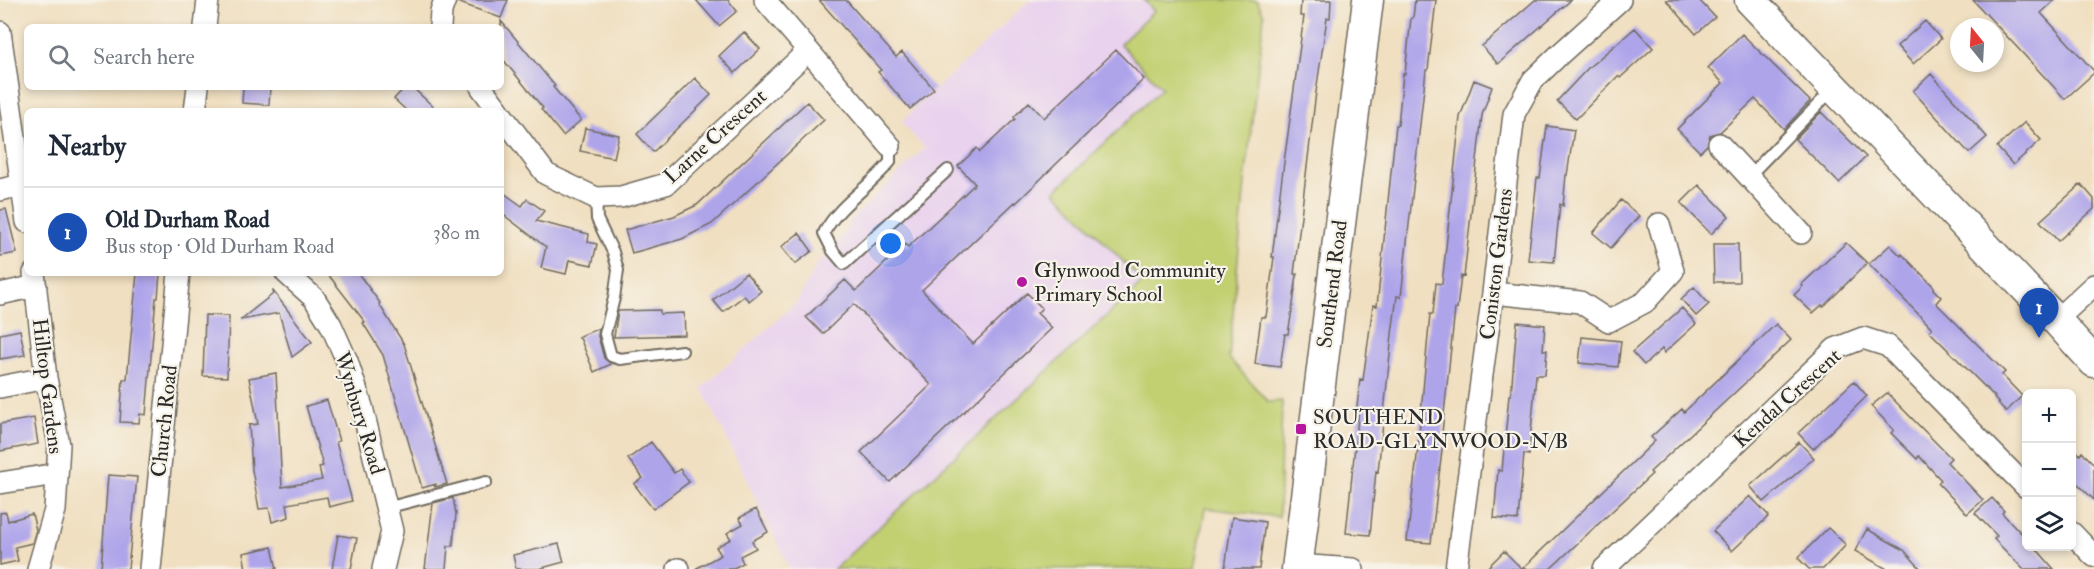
<!DOCTYPE html>
<meta charset="utf-8">
<style>
:root{--surface:#fff;--page:#f6f6f7;--text:#1f2937;--muted:#747a83;--line:#e0e1e3;--accent:#2563eb}
body{margin:0;font-family:"IM FELL Double Pica",serif;background:var(--page);color:var(--text)}
.controls{position:absolute;right:18px;bottom:18px;display:grid;overflow:hidden;border-radius:9px;box-shadow:0 3px 9px #0003}
.controls button{width:54px;height:54px;display:grid;place-items:center;padding:0;border:0;border-bottom:2px solid var(--line);background:var(--surface);color:var(--text);font:30px sans-serif}
.compass{position:absolute;left:1950px;top:18px;width:54px;height:54px;border-radius:50%;background:var(--surface);box-shadow:0 3px 9px #0003;rotate:342deg}
.you{position:absolute;left:891px;top:244px;width:21px;height:21px;margin:-15px;border:4px solid #fff;border-radius:50%;background:#1a73e8;box-shadow:0 0 0 9px #1a73e833}
.badge{display:grid;place-items:center;width:39px;height:39px;border-radius:50%;background:var(--accent);color:#fff;font-size:20px;font-weight:700}
.pin{position:absolute;translate:-50% -50px;filter:drop-shadow(0 2px 3px #0008)}
.pin::after{content:'';position:absolute;top:32px;width:21px;height:18px;background:inherit;clip-path:polygon(0 0,100% 0,50% 100%)}
.list{margin:0;padding:0;list-style:none}
h2{display:flex;justify-content:space-between;align-items:center;height:78px;margin:0;padding:0 24px;font-size:26px}
h2 small{font-size:20px;font-weight:400;color:var(--muted)}
.list li{display:grid;grid-template-columns:39px 1fr auto;gap:18px;align-items:center;box-sizing:border-box;height:90px;padding:0 24px;border-top:2px solid var(--line)}
.list b{display:block;font-size:22px;white-space:nowrap}
.list p{margin:0;font-size:20px;white-space:nowrap;color:var(--muted)}
.list em{font-size:20px;font-style:normal;color:var(--muted)}
.icon{flex:none;width:33px;height:33px;fill:none;stroke:currentColor;stroke-width:2;stroke-linecap:round;stroke-linejoin:round}
.map{position:relative;flex:none;width:2094px;height:569px;overflow:hidden}
.search{position:absolute;background:var(--surface);box-shadow:0 3px 9px #0003;left:24px;top:24px;width:480px;height:66px;display:flex;align-items:center;gap:15px;box-sizing:border-box;padding:0 21px;border-radius:9px;color:var(--muted);font-size:22px}
.panel{position:absolute;background:var(--surface);box-shadow:0 3px 9px #0003;left:24px;top:108px;width:480px;height:168px;border-radius:9px}
.map>svg:first-child{display:block}
.built{fill:#e9d2ee}
.green{fill:#c2d072;stroke:#767e4e;stroke-width:1.5}
.building{fill:#aea4ea}
.lines{fill:none;stroke-linecap:round;stroke-linejoin:round}
.lane-casing{stroke:#706a5f;stroke-width:14}
.street-casing{stroke:#706a5f;stroke-width:24}
.secondary-casing{stroke:#706a5f;stroke-width:33}
.lane{stroke:#fff;stroke-width:10}
.street{stroke:#fff;stroke-width:21}
.secondary{stroke:#fff;stroke-width:30}
.poi-dot{fill:#b5179e;stroke:#f7f3e8;stroke-width:2}
.labels{text-anchor:middle;stroke-width:4.5;stroke-linejoin:round;paint-order:stroke}
.street-label{font-size:21px;fill:#2b2b2b;stroke:#f7f3e8}
.poi-label{font-size:21px;fill:#2b2b2b;stroke:#f7f3e8;text-anchor:start}
</style>
<div class="map">
<svg width="2094" height="569" viewBox="0 0 2094 569">
<rect width="100%" height="100%" fill="#f7f3e8"/>
<filter id="ink" filterUnits="userSpaceOnUse"><feTurbulence type="fractalNoise" baseFrequency=".0167" numOctaves="2"/><feDisplacementMap in="SourceGraphic" scale="12" xChannelSelector="R" yChannelSelector="G"/><feConvolveMatrix kernelMatrix="1 2 1 2 8 2 1 2 1" color-interpolation-filters="sRGB"/></filter>
<filter id="wash" filterUnits="userSpaceOnUse"><feTurbulence type="fractalNoise" baseFrequency=".008" numOctaves="4" result="noise"/><feDisplacementMap in="SourceGraphic" scale="24" xChannelSelector="R" yChannelSelector="G"/><feGaussianBlur stdDeviation="1.35" result="paint"/><feColorMatrix in="noise" values="0 0 0 0 0 0 0 0 0 0 0 0 0 0 0 0 0 1.4 0 .05"/><feComposite in="paint" operator="in"/></filter>
<g filter="url(#wash)">
<rect width="100%" height="100%" fill="#f0dfc0"/>
<!-- built -->
<path class="built" d="M1030,0H1257L1264,15L1245,182L1229,358L1268,402L1282,401L1279,517L1205,508L1195,569H790L702,388L797,302L818,262L833,251L853,217L925,148L901,122Z"/>
<!-- green -->
<path class="green" d="M1144,0H1257L1264,15L1245,182L1229,358L1268,402L1282,401L1279,517L1205,508L1195,569H834L1143,282L1055,191L1162,88L1120,44L1154,11Z"/>
<g id="blocks">
<!-- building -->
<path class="building" d="M457,0H508L501,18L457,2Z
M696,0H728L737,11L719,26Z
M819,0H846L896,57L902,52L934,89L910,109L878,72L881,70Z
M1301,0H1331L1330,18H1327L1316,92L1294,274H1297L1293,304L1288,334H1285L1280,367L1255,364L1261,317H1266L1274,257H1272L1280,192L1304,16H1300Z
M1415,0H1436L1428,70H1426L1401,297L1397,296L1392,334L1378,472L1376,471L1370,535L1346,533L1359,408L1357,407L1360,379L1363,380L1373,305L1377,306L1396,125H1398L1403,74H1405L1411,18H1413Z
M1535,0H1571L1498,64L1482,46Z
M1666,0H1699L1715,17L1696,34Z
M1973,0H2055L2041,13L2094,71V73L2065,99Z
M501,21L555,86L553,87L581,120L563,136L541,109L543,108L501,57Z
M1925,21L1941,39L1913,64L1897,46Z
M1635,28L1653,48L1620,78L1618,76L1576,119L1557,101L1588,68Z
M744,32L760,49L735,73L719,56Z
M1742,34L1810,101L1784,129L1755,99L1720,132L1710,135L1707,145L1700,152L1677,129L1723,83L1708,68Z
M1116,50L1144,79L1016,203L1015,202L922,290L973,344L1027,293L1042,308L1037,313L1052,328L890,482L861,452L931,385L854,304L823,334L806,317L845,280L856,291L905,244L908,247L975,184L958,166L977,148L980,152L1015,119L1014,117L1029,102L1044,118Z
M1931,74L1987,137L1969,153L1913,91Z
M695,78L711,95L653,152L637,134Z
M1474,80L1492,87L1482,115L1464,277L1461,276L1457,309H1455L1442,433H1444L1431,543L1407,541L1417,456L1430,314H1433L1436,283L1442,284L1460,117Z
M243,87H270L269,105L242,103Z
M405,87H412L438,111H407L394,99Z
M807,102L824,120L712,224L682,239L632,253L625,230L674,216L697,205Z
M1821,112L1866,157L1839,183L1795,139Z
M2025,122L2041,140L2013,165L1997,147Z
M1547,126L1574,130L1567,175H1566L1563,206L1560,204L1554,262L1528,260L1537,178H1540Z
M585,128L619,135L614,158L580,151Z
M2081,184L2094,199V209L2058,241L2040,221Z
M1699,185L1729,216L1711,234L1681,203Z
M501,191L522,206L527,199L544,211L536,221L589,234L588,242L597,244L592,265L569,260L566,274L541,268L546,247L501,213Z
M1621,200L1639,216L1611,248L1593,233Z
M6,209L17,253L0,256V210Z
M799,233L812,251L795,264L781,247Z
M1846,243L1867,263L1823,307L1822,305L1813,313L1794,295L1803,286L1801,285Z
M1713,244H1738L1739,282H1714Z
M1890,245L1901,256L1902,254L1934,287L1933,289L1941,297L1936,303L2005,372L2002,375L2022,396L2006,412L1994,398L1995,397L1929,331L1932,328L1869,264Z
M137,273H160L158,298H156L146,415L140,414L139,423L120,422L123,379H127Z
M327,273H358L380,303L379,304L404,344L447,484L435,487L436,484L422,488L383,355L363,323L365,322Z
M746,273L761,291L749,301L744,296L723,312L713,300Z
M1694,287L1709,304L1696,316L1681,299Z
M273,291L312,342L292,357L279,313L240,320L273,294Z
M1682,308L1696,324L1664,353L1662,349L1644,365L1632,352Z
M660,310V314L684,313L685,335L614,337L618,311Z
M205,315L229,316L227,377L203,376Z
M1517,322L1545,325L1543,350H1547L1545,375H1536L1529,455L1524,454L1518,520L1494,518L1498,470L1502,471L1509,395H1511Z
M1776,324L1791,340L1650,472L1652,474L1550,569H1486L1504,551L1522,569L1655,441L1651,437L1682,409L1684,412Z
M599,328L598,336L604,358L611,364L594,372L580,338L578,337Z
M20,330L25,355L0,359V334Z
M1582,337L1621,341L1618,367L1579,363Z
M276,373L282,487L322,480L319,467L323,466L306,406L327,400L339,441L336,442L352,501L329,507L327,497L287,504L289,517L272,522L269,508L259,509L252,470L249,425L258,424L249,378Z
M1854,381L1867,396L1813,449L1798,433Z
M1887,393L1951,458L1947,462L1983,500L1967,514L1938,483L1941,480L1919,456L1917,459L1891,433L1894,430L1871,406Z
M34,418L38,444L0,451V424Z
M651,442L674,473L680,469L689,482L653,509L634,484L643,478L628,459Z
M1799,442L1814,458L1764,502L1750,486Z
M2072,446L2080,455L2082,452L2094,464V500L2072,478Z
M108,475L137,477L128,569H101Z
M1750,496L1769,516L1732,551L1713,531Z
M453,498L456,514L453,546H448L446,569H425L433,503Z
M1992,498L2004,511L2002,513L2026,538V546H2034L2054,569H2023L1994,539L1997,536L1975,513Z
M756,509L768,532L752,541L756,548L740,556L743,563L732,569H695L721,555L716,547L731,539L727,533L743,524L739,518Z
M6,512L8,521L32,514L36,530L32,543L15,547L18,561L0,565V513Z
M1232,517L1265,522L1259,569H1225Z
M1828,528L1846,545L1823,569H1809L1798,558Z
M1867,529L1904,550L1921,569H1887L1855,551Z
M338,535L357,538L351,569H332Z
M559,544L564,562L538,569H516L513,555Z
M272,547L277,569H246L243,553Z"/>
</g>
</g>
<g filter="url(#ink)">
<use href="#blocks" fill-opacity="0" stroke="#706a5f" stroke-width="1.5"/>
<g class="lines">
<!-- lane casing -->
<g class="lane-casing">
<path id="lane" d="M890,146V162C870,187 839,204 824,233L833,251L844,264L948,170
M1749,176L1832,90
M596,198L597,219L613,252L618,270L614,298L605,334L611,356L620,359L682,351
M386,508L486,482"/>
</g>
<!-- street casing -->
<g class="street-casing">
<path id="street" d="M765,0L890,146
M205,27L208,0
M440,27L441,11L445,0
M0,32L27,222
M481,87L499,111
M195,111L198,87
M501,114L546,174L596,198L621,197L666,184L808,51
M1719,144L1801,233
M0,190L22,185
M34,273L46,378L59,445L55,510L38,569
M286,273L314,298L331,325L347,361L362,407L392,531L383,569
M1493,293L1580,302L1609,321L1645,302L1673,271L1659,224
M0,294L36,286
M2056,320L2094,285
M0,387L46,378
M0,483L57,474
M2072,533L2094,556
M1297,565L1353,569
M150,569L179,273
M678,569H679
M1456,569L1493,293L1514,114L1533,80L1560,54L1620,0
M1604,569L1835,349L1863,338L1888,346L2026,487"/>
</g>
<!-- secondary casing -->
<g class="secondary-casing">
<path id="secondary" d="M1750,0L2056,320L2094,362
M1297,569L1368,0"/>
</g>
<!-- lane -->
<use href="#lane" class="lane"/>
<!-- street -->
<use href="#street" class="street"/>
<!-- secondary -->
<use href="#secondary" class="secondary"/>
</g>
</g>
<!-- markers -->
<g class="poi-dot">
<circle cx="1022" cy="282" r="6"/>
<rect x="1295" y="423" width="12" height="12" rx="3"/>
</g>
<g class="labels">
<!-- street labels -->
<g class="street-label">
<text transform="translate(715 136) rotate(-42)" y="7">Larne Crescent</text>
<text transform="translate(1496 264) rotate(-83)" y="7">Coniston Gardens</text>
<text transform="translate(1332 284) rotate(-83)" y="7">Southend Road</text>
<text transform="translate(48 386) rotate(83)" y="7">Hilltop Gardens</text>
<text transform="translate(1787 398) rotate(-42)" y="7">Kendal Crescent</text>
<text transform="translate(360 413) rotate(73)" y="7">Wynbury Road</text>
<text transform="translate(164 421) rotate(-84)" y="7">Church Road</text>
</g>
<!-- poi labels -->
<g class="poi-label">
<text x="1034" y="277">Glynwood Community<tspan x="1034" dy="24">Primary School</tspan></text>
<text x="1313" y="424">SOUTHEND<tspan x="1313" dy="24">ROAD-GLYNWOOD-N/B</tspan></text>
</g>
</g>
</svg>
<div class="controls">
<button>+</button>
<button>−</button>
<button><svg class="icon" aria-label="layers" viewBox="0 0 24 24"><path d="M12 4l9 5-9 5-9-5zM3 14l9 5 9-5"/></svg></button>
</div>
<svg class="compass" viewBox="-18 -18 36 36"><path d="M0-13l5 13h-10z" fill="#e53935"/><path d="M0 13l5-13h-10z" fill="#747a83"/></svg>
<div class="you"></div>
<div class="pin badge" style="left:2039px;top:338px;background:#1a4fb4">1</div>
<div class="search"><svg class="icon" aria-label="search" viewBox="0 0 24 24"><circle cx="10" cy="10" r="6"/><path d="M15 15l6 6"/></svg>Search here</div>
<section class="panel">
<h2>Nearby<small></small></h2>
<ul class="list">
<li><span class="badge" style="background:#1a4fb4">1</span><div><b>Old Durham Road</b><p>Bus stop · Old Durham Road</p></div><em>380 m</em></li>
</ul>
</section>
</div>
